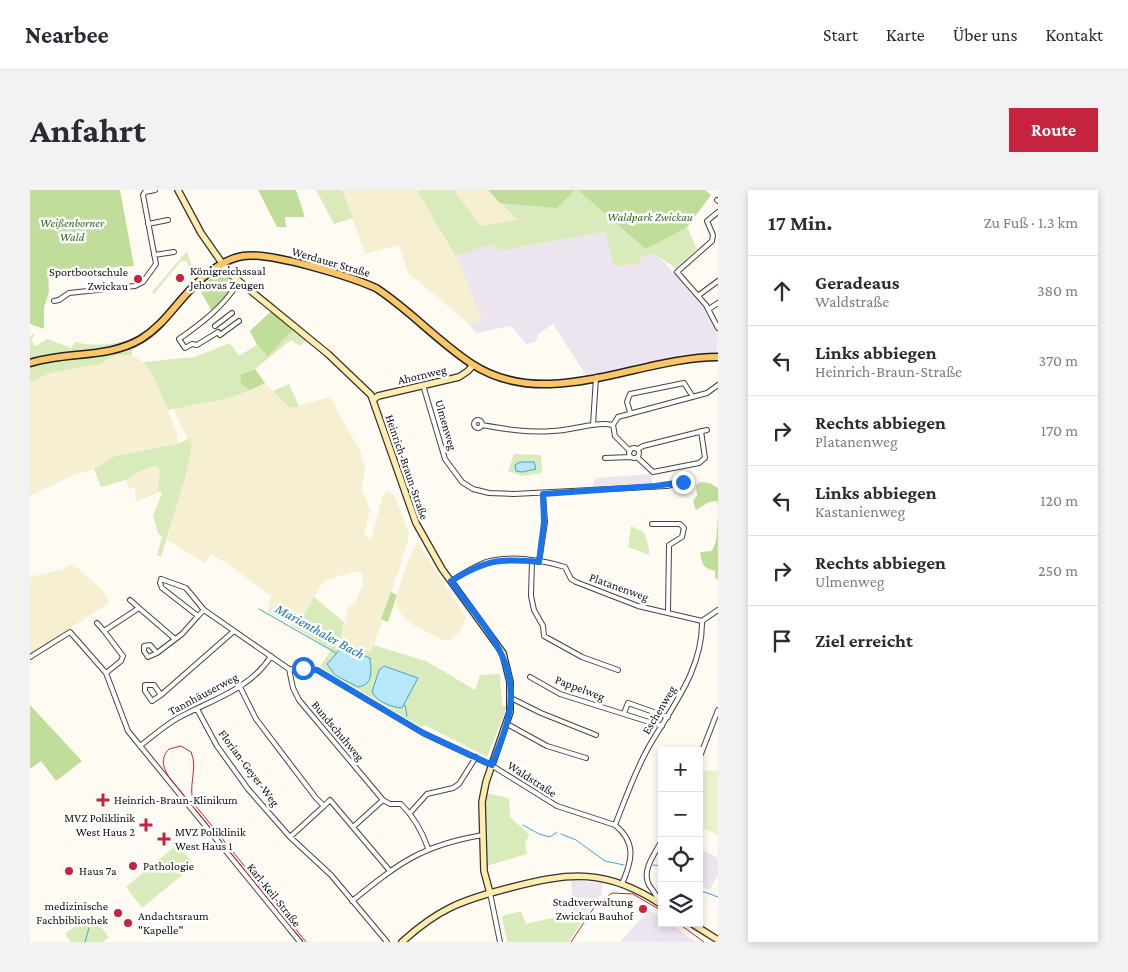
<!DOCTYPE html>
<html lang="de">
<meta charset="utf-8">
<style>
:root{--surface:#fff;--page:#f2f2f3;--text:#2b2b33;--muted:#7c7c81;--line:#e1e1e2;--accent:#c5233e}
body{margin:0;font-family:"Crimson Pro",serif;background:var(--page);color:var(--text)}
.controls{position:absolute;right:15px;bottom:15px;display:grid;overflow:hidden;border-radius:0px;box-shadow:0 2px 8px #0003}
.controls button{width:45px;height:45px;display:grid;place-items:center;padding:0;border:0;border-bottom:1px solid var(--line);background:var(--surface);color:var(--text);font:25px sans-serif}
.stop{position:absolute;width:15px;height:15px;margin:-11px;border:4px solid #1a73e8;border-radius:50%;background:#fff}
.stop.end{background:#1a73e8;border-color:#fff;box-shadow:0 1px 5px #0008}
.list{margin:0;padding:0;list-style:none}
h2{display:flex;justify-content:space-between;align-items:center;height:65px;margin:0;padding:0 20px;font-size:21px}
h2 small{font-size:16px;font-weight:400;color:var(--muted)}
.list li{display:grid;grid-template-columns:32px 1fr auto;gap:15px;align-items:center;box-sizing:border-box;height:70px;padding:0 20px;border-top:1px solid var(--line)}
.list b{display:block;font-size:19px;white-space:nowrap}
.list p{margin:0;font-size:16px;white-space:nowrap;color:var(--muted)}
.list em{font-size:16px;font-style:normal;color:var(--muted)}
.icon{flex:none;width:28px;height:28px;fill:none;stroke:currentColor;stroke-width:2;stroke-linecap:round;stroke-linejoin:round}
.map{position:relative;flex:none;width:688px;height:752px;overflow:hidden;border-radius:0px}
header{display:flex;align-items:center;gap:30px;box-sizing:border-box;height:70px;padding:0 25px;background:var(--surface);border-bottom:1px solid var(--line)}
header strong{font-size:24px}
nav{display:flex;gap:28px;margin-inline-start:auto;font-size:18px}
.intro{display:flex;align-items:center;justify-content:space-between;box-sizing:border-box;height:120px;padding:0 30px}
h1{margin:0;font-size:35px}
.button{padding:12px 22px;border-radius:0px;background:var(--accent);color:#fff;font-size:18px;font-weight:700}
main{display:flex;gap:30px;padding:0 30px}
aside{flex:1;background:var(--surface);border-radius:0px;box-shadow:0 2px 8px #0003}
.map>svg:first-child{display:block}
.industrial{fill:#ece5ef}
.farmland{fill:#f6efd2}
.green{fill:#daebbb}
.forest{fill:#c0dd9a}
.pitch{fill:#eaf2cd}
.water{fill:#b7e7f8;stroke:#3ca6d1}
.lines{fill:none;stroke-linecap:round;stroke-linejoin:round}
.stream{stroke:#3ca6d1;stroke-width:1}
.street-casing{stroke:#434343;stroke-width:6}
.secondary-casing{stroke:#323232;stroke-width:8}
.primary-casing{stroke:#212121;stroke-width:9}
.street{stroke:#fff;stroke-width:4}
.secondary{stroke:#ffedae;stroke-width:5.5}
.primary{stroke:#fbc667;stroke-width:6}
.tram{stroke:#c5233e;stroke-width:1}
.route{stroke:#1a73e8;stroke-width:6}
.poi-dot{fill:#c5233e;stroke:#fff;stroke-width:2}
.labels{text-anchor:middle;stroke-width:5;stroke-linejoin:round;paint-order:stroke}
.park-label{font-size:12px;font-style:italic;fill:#366b1e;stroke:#fff}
.street-label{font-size:12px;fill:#101010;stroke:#fff}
.poi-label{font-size:12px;fill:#101010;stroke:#fff;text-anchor:start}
.water-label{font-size:14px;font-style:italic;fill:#1578a7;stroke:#fff}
</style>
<header>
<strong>Nearbee</strong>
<nav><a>Start</a><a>Karte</a><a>Über uns</a><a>Kontakt</a></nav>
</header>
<div class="intro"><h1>Anfahrt</h1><a class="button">Route</a></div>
<main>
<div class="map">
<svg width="688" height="752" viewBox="0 0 688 752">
<rect width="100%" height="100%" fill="#fffbf3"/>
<!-- industrial -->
<path class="industrial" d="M573,42L576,45L584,77L611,73L610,66L624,64L633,71L670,110L677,120L688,141L687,162L557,187L523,134L508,144L506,152L496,154L481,136L446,143L439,134L452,130L425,66L464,54L471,61Z
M622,284V294L562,298L565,288Z
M669,658L688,668V684L680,700L669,694Z
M541,690L572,693V704L556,723H543Z
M619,720L632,728V733H639L666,752H590Z"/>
<!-- farmland -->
<path class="farmland" d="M312,0H387L432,79L452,130L439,134L378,83L369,55L335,64Z
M424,0H458L489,30L450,36Z
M87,165H102L113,172L124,188L138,220L147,244L148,254L85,266L64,279L41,286L0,306V192L21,183L70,174Z
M235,193L259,218L300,207L331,263L335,276L332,300L340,320L334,346L341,348L353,305L358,301L364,304L379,344L378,351L342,462L312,453L311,449L317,421L319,416L326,412L333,393L332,383L326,381L296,390L291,395L274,425L260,434L237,422L241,406L199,375L181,364L175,373L137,350L162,256L149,232L144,218L199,208Z
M126,275L130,280L128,303L106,311L105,298L100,299L96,290L104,284Z
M387,351L436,428L431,440L421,450H412L380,433L370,423L366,414L367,405L378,371Z
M42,374L56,385L74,402L79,413L0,464V387L34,379Z"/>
<!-- green -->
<path class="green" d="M286,0H312L323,28L304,34Z
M387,0H424L450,36L488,30L458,0H675L681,5L657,37L667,59L646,78L624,64L610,67L611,73L584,77L576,45L573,42L470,61L464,54L425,66Z
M157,61L164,83L170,78H176L161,89L157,71H151L124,104L122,102Z
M264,139L276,150L270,156L261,150L225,179L211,184L210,193L220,200L199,208L138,220L124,188L113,172L165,167L200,153L209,166L227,155L238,165Z
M3,144L5,145L1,150L5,156L18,149L41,158L45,152C65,157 84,154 104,149L108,156L102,161V165H87L70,174L21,183L0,192V146Z
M259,194L269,216L259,218L243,201Z
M159,248L162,256L155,288L131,367L127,365L132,347L128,343L123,326L132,303L128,301L130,280L126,275L104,284L96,290L71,297L64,279L85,266L148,254Z
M484,264L511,265L512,283L492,286L478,281Z
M601,336L614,342L619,358V365L598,357Z
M284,407L314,432L311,449L312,453L342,462L343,455L396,471L445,500L450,485L470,484L472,515L477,517L457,567L395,535L391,537L290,477L301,460L260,434L274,425Z
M456,603L479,608L480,627L499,644L495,654L497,664L457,676L455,644Z
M145,656H149L162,672V677L112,718L96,697Z
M491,721L496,734L543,723H556V725L539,752H477L472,726Z
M61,724L79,747L73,752H41L35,744Z"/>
<!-- forest -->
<path class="forest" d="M0,0H90L104,76L18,82L19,102L14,118V139L0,134Z
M228,0H266L275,27H255L256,37H247Z
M458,0H545L527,18L470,13Z
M548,0H675L681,5L657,37L616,59Z
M187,82L197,85L203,98L182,121L169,99Z
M241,121L264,139L238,166L227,155L220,141Z
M225,179L235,193L220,200L210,193L211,184Z
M670,292L680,293L688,298V317L687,311L679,312L666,320L663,311L667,305L666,296Z
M688,325V390L685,388V381C673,378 672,374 670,362L682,361L686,351Z
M361,402L367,405L358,432L351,429Z
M0,515L52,571L26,591L11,571L0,579Z"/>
<!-- pitch -->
<path class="pitch" d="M688,580V645L669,636V582Z"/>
<!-- water -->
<path class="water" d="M490,272H504L506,279L492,282L486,281L485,275Z
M312,457L340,468C341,480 344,495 328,497L305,485L297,474Z
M354,476L388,488L372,518C361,517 348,512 342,502L349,480Z"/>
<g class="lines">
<!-- stream -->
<path class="stream" d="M229,419L306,463
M375,515L377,526
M493,635L509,644L520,647L527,642
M531,644L546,650L575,671L594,675
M623,675L632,676
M669,700L688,707
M55,752L59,738"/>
<!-- street casing -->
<g class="street-casing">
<path id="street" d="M687,10L688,11
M688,22L677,31L683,45L682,51L647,82L676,115L688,138
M118,34L138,30
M124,65L144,62
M208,93C193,117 172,133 149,149L155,158L162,154L167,155L188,142L190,145L209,131
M669,105L688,91
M24,111L29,110L39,103L105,96L113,92L126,74L113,5L115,2L125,0
M679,119L688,113
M185,136L202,123
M393,195L415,269L432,292L443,299L459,303L484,304L637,296L653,292
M600,222L597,212L600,204L654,193L663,207
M444 234a4 4 0 1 1 8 0a4 4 0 1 1-8 0Z
M452,235C475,239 498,243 522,241C542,241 564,231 583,235
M563,235L566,187
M599 263a5 5 0 1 1 10 0a5 5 0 1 1-10 0Z
M608,259L613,256L677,240
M600,261L585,246L583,235L588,227L677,203L688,195
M607,267L623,282L669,273L675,268L671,241
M575,268L601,267
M622,334H650L654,338L652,347L639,355L638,422
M502,371L501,406L504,420L513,436L514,446L552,467L588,480
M509,372L515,332L513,304
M421,391C432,384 444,377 456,372C479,365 512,370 535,377L541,389L546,392L608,416L672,431
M100,410L109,418
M174,420L168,426L132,398L130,393L131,389L156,398L174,420L259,479L287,480L393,543L461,575L527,616L585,635C607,653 602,671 592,694
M67,433L74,441
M127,463L118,467L114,461V456L120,455L127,463L152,444L168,426
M0,467L40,442L76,483L98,541L270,752
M259,479L263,498L269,510L353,610L360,614H371C384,627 392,641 398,658
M76,483L91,471L93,466L74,441L109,418L145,449
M500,487L530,504L632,536
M210,497L226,529L286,608L294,616L300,610L360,681
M131,505L124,495H115V501L122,511L131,505L204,441
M481,508L511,523L566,545
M167,519L187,556L218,599L260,647L301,685L357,752
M594,523L598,513L638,527
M477,534L517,556L556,568
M110,556C123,546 134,536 148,528C181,510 221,499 241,466
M669,569L688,520
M380,623L397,604L423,598L429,594L446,567
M585,635C595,610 604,584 617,560C640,519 673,481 672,431L688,420
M323,637L353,610
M260,647L294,616
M460,703L470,752
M322,711C369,673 392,655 453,645
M629,713C628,706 623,701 619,695C611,680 625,664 632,650"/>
</g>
<!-- secondary casing -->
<g class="secondary-casing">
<path id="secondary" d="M148,0L171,43L199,83L298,164L341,205L386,333L412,379L473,463L480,492V522L456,592L452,612L454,681L460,703
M343,210L348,206L429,187L438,181L443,175
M661,733L688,750
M372,752C408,719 432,710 479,698C539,682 577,678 632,715"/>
</g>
<!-- primary casing -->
<g class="primary-casing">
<path id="primary" d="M0,173C37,161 77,169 111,149C134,135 146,113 165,95C178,82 194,69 213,66C241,62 319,86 346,98C380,120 407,151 442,174C517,223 608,167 688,167"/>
</g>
<!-- street -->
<use href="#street" class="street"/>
<!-- secondary -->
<use href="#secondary" class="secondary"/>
<!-- primary -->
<use href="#primary" class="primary"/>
<!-- tram -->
<path class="tram" d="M648,733L674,752
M273,752L139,587C133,577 130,569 139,559L151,556L161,562C169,579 156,598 165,615L276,752
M541,752L565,716L582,703L603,704L632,721"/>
</g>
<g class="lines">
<!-- route -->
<path class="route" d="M273,478L287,480L393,543L462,575C468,558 476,541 479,524C491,469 449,432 421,391C456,370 469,368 509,372L514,332L513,304L625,296L653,292"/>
</g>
<!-- markers -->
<g class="poi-dot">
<circle cx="150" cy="88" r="5"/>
<circle cx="108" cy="89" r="5"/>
<path d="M70.5 602.5h5v5h5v5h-5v5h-5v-5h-5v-5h5z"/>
<path d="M113.5 627.5h5v5h5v5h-5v5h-5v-5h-5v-5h5z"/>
<path d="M131.5 641.5h5v5h5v5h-5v5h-5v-5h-5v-5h5z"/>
<circle cx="103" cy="676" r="5"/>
<circle cx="39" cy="681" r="5"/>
<circle cx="613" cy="719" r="5"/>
<circle cx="88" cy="723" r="5"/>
<circle cx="98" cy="733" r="5"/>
</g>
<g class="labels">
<!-- park labels -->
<g class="park-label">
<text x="620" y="31">Waldpark Zwickau</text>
<text x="42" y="37">Weißenborner<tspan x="42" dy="14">Wald</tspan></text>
</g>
<!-- street labels -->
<g class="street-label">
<text transform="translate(301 72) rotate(16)" y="4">Werdauer Straße</text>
<text transform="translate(392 185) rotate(-13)" y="4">Ahornweg</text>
<text transform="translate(416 235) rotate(74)" y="4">Ulmenweg</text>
<text transform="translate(377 277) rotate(71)" y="4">Heinrich-Braun-Straße</text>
<text transform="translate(589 397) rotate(20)" y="4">Platanenweg</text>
<text transform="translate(550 498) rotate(21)" y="4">Pappelweg</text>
<text transform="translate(173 504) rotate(-28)" y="4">Tannhäuserweg</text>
<text transform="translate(629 520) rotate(-59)" y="4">Eschenweg</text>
<text transform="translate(308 541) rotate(50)" y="4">Bundschuhweg</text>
<text transform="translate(219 578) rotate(53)" y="4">Florian-Geyer-Weg</text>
<text transform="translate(502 589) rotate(33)" y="4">Waldstraße</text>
<text transform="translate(244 705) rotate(51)" y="4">Karl-Keil-Straße</text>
</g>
<!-- poi labels -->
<g class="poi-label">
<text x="160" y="85">Königreichssaal<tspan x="160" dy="14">Jehovas Zeugen</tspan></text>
<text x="98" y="86" text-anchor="end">Sportbootschule<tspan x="98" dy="14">Zwickau</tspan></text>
<text x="84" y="614">Heinrich-Braun-Klinikum</text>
<text x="105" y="632" text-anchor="end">MVZ Poliklinik<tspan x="105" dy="14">West Haus 2</tspan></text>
<text x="145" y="646">MVZ Poliklinik<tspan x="145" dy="14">West Haus 1</tspan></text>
<text x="113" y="680">Pathologie</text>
<text x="49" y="685">Haus 7a</text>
<text x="603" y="716" text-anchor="end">Stadtverwaltung<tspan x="603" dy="14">Zwickau Bauhof</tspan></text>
<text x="78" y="720" text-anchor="end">medizinische<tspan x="78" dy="14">Fachbibliothek</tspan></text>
<text x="108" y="730">Andachtsraum<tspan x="108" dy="14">"Kapelle"</tspan></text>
</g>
<!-- water labels -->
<g class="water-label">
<text transform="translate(290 441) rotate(29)" y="5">Marienthaler Bach</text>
</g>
</g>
</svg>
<div class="controls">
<button>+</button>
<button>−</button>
<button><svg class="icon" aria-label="locate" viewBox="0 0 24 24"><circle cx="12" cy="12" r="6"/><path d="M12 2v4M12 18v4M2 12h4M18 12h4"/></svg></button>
<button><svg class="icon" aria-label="layers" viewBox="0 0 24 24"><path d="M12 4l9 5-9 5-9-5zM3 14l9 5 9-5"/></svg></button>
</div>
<div class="stop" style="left:273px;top:478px"></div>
<div class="stop end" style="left:653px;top:292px"></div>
</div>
<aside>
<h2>17 Min.<small>Zu Fuß · 1.3 km</small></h2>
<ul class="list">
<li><svg class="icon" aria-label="ahead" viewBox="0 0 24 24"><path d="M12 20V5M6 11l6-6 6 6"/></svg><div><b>Geradeaus</b><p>Waldstraße</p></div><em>380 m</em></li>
<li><svg class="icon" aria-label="left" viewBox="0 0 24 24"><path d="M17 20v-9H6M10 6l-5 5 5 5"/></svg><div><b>Links abbiegen</b><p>Heinrich-Braun-Straße</p></div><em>370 m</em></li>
<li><svg class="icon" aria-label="right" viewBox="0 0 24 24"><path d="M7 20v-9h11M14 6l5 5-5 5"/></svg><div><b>Rechts abbiegen</b><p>Platanenweg</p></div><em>170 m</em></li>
<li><svg class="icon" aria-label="left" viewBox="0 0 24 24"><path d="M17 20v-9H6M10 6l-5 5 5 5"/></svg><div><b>Links abbiegen</b><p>Kastanienweg</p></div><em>120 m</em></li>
<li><svg class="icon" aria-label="right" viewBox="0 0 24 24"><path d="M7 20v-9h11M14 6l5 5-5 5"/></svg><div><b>Rechts abbiegen</b><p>Ulmenweg</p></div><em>250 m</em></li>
<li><svg class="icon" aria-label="arrive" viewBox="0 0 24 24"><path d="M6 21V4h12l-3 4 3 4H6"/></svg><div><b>Ziel erreicht</b></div></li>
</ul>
</aside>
</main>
